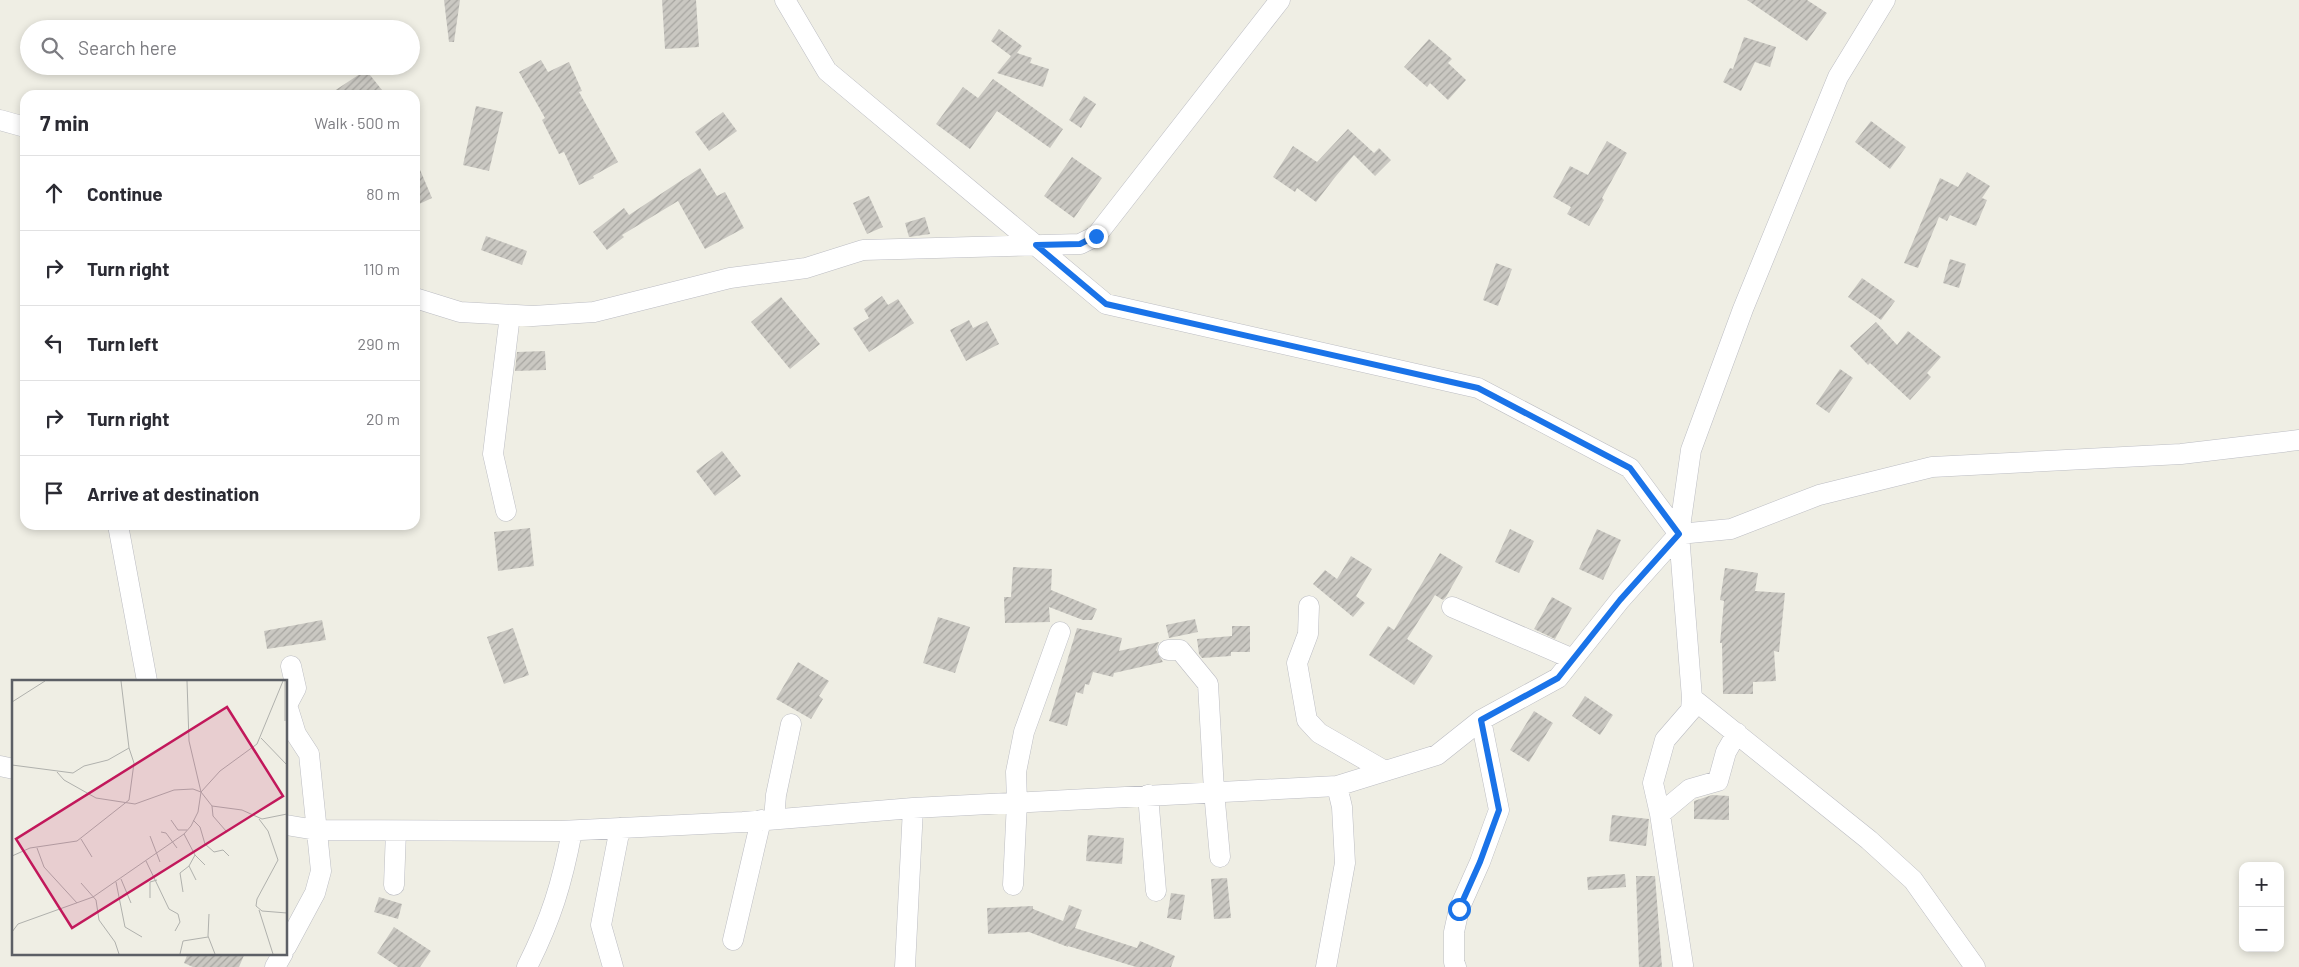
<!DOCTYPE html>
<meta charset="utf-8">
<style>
:root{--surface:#fff;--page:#f7f7f7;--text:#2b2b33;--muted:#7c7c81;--line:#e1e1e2}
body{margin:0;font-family:Barlow,sans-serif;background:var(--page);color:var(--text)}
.controls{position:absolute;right:15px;bottom:15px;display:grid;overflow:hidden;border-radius:10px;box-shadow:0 2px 8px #0003}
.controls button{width:45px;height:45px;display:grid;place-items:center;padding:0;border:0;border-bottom:1px solid var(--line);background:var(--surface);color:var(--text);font:25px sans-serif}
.stop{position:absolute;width:15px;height:15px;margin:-11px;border:4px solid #1a73e8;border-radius:50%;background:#fff}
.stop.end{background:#1a73e8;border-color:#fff;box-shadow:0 1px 5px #0008}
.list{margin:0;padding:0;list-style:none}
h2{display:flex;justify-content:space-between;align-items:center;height:65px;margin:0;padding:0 20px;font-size:21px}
h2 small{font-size:16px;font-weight:400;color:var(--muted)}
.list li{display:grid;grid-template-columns:32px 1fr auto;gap:15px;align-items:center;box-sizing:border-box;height:75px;padding:0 20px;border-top:1px solid var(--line)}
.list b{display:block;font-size:19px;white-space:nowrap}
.list em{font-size:16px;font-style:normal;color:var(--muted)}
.icon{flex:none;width:28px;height:28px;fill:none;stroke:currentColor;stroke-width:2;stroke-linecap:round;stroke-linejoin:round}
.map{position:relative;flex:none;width:2299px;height:967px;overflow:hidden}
.search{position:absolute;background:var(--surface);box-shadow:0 2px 8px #0003;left:20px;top:20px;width:400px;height:55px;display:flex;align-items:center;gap:12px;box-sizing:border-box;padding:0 18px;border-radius:28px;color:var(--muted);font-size:19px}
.panel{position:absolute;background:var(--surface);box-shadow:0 2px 8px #0003;left:20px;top:90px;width:400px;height:440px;border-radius:15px}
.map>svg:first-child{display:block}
.building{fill:url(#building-hatch)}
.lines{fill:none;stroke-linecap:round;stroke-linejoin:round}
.minor-casing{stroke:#bcbdc3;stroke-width:21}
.minor{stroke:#fff;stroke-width:20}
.route{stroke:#1a73e8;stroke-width:6}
.inset-road{fill:none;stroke:#b0b1ad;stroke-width:1}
.view{fill:#c2185b;fill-opacity:0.15;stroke:#c2185b;stroke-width:2.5}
.inset-edge{fill:none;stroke:#5c5f65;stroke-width:2.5}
</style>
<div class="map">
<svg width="2299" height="967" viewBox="0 0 2299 967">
<defs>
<pattern id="building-hatch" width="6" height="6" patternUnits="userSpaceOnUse" patternTransform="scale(1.25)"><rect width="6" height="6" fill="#cac8c2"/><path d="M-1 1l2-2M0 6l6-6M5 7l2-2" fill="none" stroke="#a7a6a1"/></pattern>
</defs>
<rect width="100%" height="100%" fill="#efeee4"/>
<!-- building -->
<path class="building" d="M444,0H460L454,42H449Z
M662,0H696L699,47L665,49Z
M1747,0H1807L1827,13L1807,41Z
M999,29L1022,46L1017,53L1032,58L1030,63L1049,69L1043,87L997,73L1011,56L991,41Z
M1744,37L1776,47L1770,67L1755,62L1741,91L1723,82L1730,68L1733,69Z
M1429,39L1452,59L1448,63L1466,80L1448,100L1430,83L1427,87L1404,67Z
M541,60L548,72L569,62L582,91L579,92L618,162L593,176L594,178L579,185L564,152L559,154L542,120L545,118L519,72Z
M366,70L386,95H328Z
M993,79L1063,129L1050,148L997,111L970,149L936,124L963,87L978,98Z
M1084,96L1096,104L1081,128L1069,120Z
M476,106L503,112L489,171L463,165Z
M723,112L737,131L709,151L695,132Z
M1871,121L1906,147L1890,169L1855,142Z
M1348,129L1374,153L1379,148L1391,160L1375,176L1354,155L1336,176L1316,202L1297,188L1295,192L1273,177L1293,146L1317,162Z
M1607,141L1627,153L1602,198L1604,200L1589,226L1567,214L1571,207L1553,197L1570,166L1588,175Z
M1072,157L1102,178L1074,218L1044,196Z
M415,158L432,198L415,206Z
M700,168L717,196L725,192L744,228L705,249L678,201L622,235L624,237L607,250L593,232L624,208L629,215Z
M1967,172L1990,186L1982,198L1987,200L1976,226L1950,215L1947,221L1939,217L1918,268L1904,263L1940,178L1958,187Z
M869,196L883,227L867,234L853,203Z
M925,217L930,234L909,237L905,223Z
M486,236L527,251L522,265L481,250Z
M1950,259L1966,264L1959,288L1943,283Z
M1496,263L1512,269L1498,306L1483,300Z
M1862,278L1895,301L1881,320L1848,297Z
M882,296L888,305L898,299L914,323L869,352L853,328L869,318L864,309Z
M781,297L820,344L790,369L751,322Z
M969,320L973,328L987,321L999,344L966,361L950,330Z
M1876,322L1897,345L1908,331L1941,357L1927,373L1931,377L1910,400L1870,363L1868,365L1850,346Z
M545,351L546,370L515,371L517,352Z
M1840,369L1853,378L1829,413L1816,404Z
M722,451L741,476L715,496L696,471Z
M530,528L534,566L498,571L494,532Z
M1510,529L1534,541L1519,573L1495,562Z
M1597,529L1621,540L1603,580L1579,569Z
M1440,553L1463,567L1446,597L1443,600L1435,595L1407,639L1433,656L1414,685L1369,655L1388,626L1394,630Z
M1351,556L1372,569L1356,596L1365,603L1353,617L1313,584L1325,570L1337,579Z
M1013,567L1052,569L1051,590L1097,609L1092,620H1083L1049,607L1050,622L1005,623L1004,597H1011Z
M1725,568L1758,573L1755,591L1785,593L1779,652L1774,651L1776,681L1753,682V694H1723L1722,643H1720L1724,601L1720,600Z
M1552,597L1572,608L1555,639L1534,629Z
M938,617L970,627L955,673L923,663Z
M1195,619L1198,632L1169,638L1166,625Z
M322,620L326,640L267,649L264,631Z
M1232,626H1250V652H1231V656L1202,658L1199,654L1197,639L1232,636Z
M513,628L529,675L504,684L487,637Z
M1077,628L1122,638L1119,651L1159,642L1156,650L1163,662L1114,673L1113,677L1093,672L1089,685L1085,684L1083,694L1076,692L1067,726L1049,721Z
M798,662L829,681L819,696L823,699L811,719L776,699Z
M1585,696L1613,715L1600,735L1572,716Z
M1534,711L1553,723L1529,762L1510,750Z
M1712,795L1729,796V820L1694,819V801Z
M1612,815L1649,819L1646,846L1609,841Z
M1088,835L1124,838L1122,864L1086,861Z
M1625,874L1626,887L1588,890L1587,877Z
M1636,876H1655L1662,967H1639Z
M1227,878L1231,918L1214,919L1211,879Z
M1171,893L1185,895L1181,920L1167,918Z
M379,897L402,904L398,919L374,912Z
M1069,905L1082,910L1075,928L1137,948L1140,941L1175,956L1171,967H1136L1068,946V947L1029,932L988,934L987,908L1033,906V909L1063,921Z
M394,927L431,951L420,967H398L377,953Z
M188,953H245L239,967H193L184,963Z"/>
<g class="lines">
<!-- minor casing -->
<g class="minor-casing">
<path id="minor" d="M785,0L827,71L1106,304L1478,388L1630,468L1679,534L1692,698L1869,840L1913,880L1975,967
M0,120L25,127
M415,298L460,312L533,316L594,312L730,278L806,268L863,250L1080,244L1096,236L1280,0
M506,511L493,454L510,315
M118,525L147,681
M1679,534L1731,529L1819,495L1932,467L2181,454L2299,440
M1309,606L1308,634L1297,663L1307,720L1319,733L1385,771
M1452,607L1573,659
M1168,650H1180L1208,684L1214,791L1220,857
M0,766L14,769
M1148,795L1156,891
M1660,814L1690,789L1718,781L1726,752L1737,733
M774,819L776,795L791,724
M286,825L316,830L560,831L743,822L913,808L1337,786L1437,755L1481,720L1558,678L1620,600L1679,534L1691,450L1743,309L1838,77L1885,0
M394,885L396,831
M1013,885L1017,802L1016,772L1024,732L1060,632
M733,940L761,820
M286,947L315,893L321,871L309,754L296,734L287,705L296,688L291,666
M1683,965L1660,814L1653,783L1665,740L1691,710L1692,698
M275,967L283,953
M527,967C551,919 562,884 572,831
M613,967L601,925L620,828
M905,967L913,808
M1326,967L1345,863L1342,807L1337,786
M1456,967L1454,962V932L1459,909L1480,862L1499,810L1481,720"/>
</g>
<!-- minor -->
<use href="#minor" class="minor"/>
</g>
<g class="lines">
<!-- route -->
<path class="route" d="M1096,236L1080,244L1036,245L1106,304L1478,388L1630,468L1679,534L1620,600L1558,678L1481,720L1499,810L1480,862L1459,909"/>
</g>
<!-- overview -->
<g transform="translate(12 680)">
<rect width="275" height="275" fill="#efeee4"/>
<path class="inset-road" d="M0,22L33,1M273,41V1M249,58L275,85M0,85L61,93L72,86L96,80L117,68M45,92L52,100L84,118L123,124L162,110L181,109L189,112L200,126L230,130L250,139L275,134M189,112L208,91L245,64L271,1M200,126L201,136L214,151M247,139L256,151L266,180L245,219L244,226L250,231L275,233M159,140L166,150H175M181,140L188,147L193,164L202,172L211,170L217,176M149,152L154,153L165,168M172,154L183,175L193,185M138,156L148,182M69,159L80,177M25,168L32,187L65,223M183,175L177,186L184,200M0,176L18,168L65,161L117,120L122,83L117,68L109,1M134,181L157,229L166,234L168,242L163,251M109,199L119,223M104,202L113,247L130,257M69,203L84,220L87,240L103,262L107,274M171,212L168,193L177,186M138,218V202L145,200M247,230L261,274M197,234L196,256L203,274M0,252L6,244L81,217L172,154L179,146L186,132L189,112L177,61L175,1M168,274L171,261L196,257"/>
<path class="view" d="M215,27L271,116L60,248L4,159Z"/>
<rect width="275" height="275" class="inset-edge"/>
</g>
</svg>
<div class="controls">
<button>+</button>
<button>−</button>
</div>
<div class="stop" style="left:1459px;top:909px"></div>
<div class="stop end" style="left:1096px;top:236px"></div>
<div class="search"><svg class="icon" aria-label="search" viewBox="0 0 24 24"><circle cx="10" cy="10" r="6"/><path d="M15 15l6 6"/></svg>Search here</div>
<section class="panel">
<h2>7 min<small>Walk · 500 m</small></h2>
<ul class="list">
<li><svg class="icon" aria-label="ahead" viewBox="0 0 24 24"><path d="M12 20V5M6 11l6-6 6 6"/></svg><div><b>Continue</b></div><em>80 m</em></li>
<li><svg class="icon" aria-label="right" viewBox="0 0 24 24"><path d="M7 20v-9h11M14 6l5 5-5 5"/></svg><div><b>Turn right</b></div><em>110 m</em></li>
<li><svg class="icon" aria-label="left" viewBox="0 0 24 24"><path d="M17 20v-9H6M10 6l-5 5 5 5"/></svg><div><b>Turn left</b></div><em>290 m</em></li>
<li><svg class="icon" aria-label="right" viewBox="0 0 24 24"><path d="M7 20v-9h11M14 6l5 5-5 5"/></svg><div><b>Turn right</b></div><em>20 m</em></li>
<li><svg class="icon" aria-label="arrive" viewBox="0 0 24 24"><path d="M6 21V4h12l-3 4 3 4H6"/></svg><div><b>Arrive at destination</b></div></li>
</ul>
</section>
</div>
